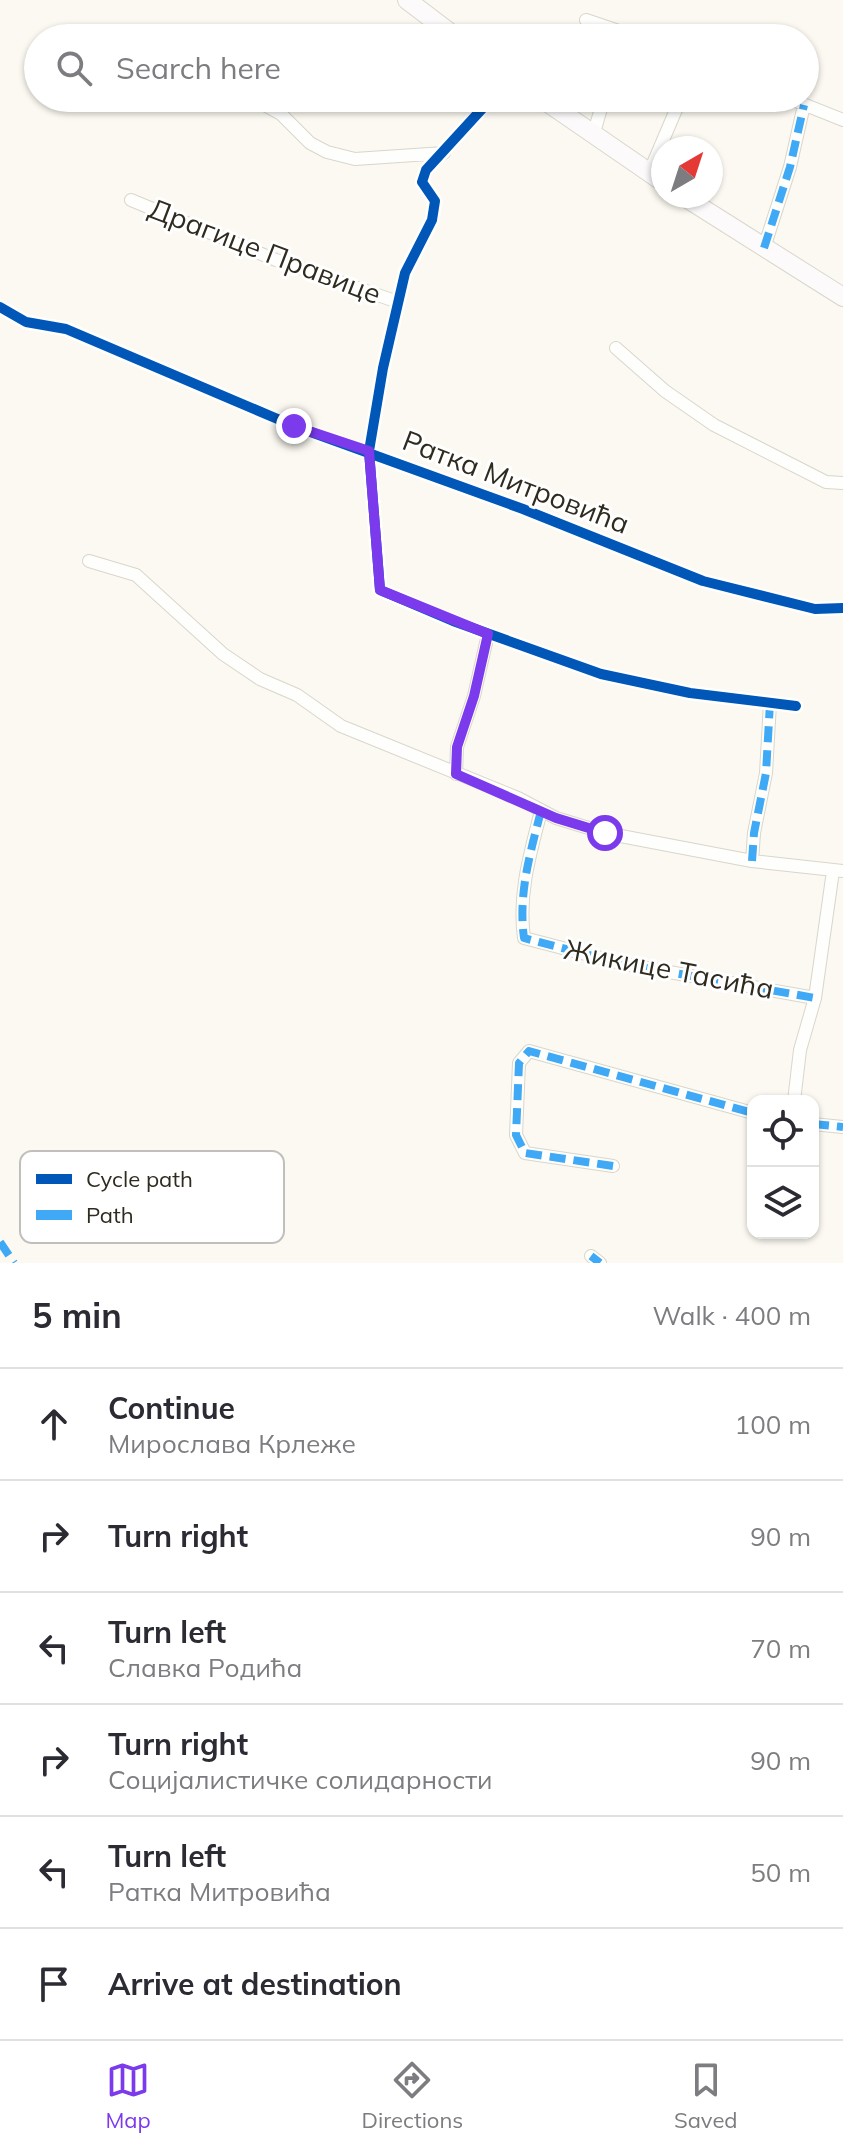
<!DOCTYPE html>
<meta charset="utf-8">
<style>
:root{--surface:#fff;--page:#f7f7f7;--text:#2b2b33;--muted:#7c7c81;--line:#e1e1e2;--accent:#7c3aed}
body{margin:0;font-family:Mulish,sans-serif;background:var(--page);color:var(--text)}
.controls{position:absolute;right:24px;bottom:24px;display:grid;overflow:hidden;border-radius:16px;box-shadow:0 2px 6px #0004}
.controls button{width:72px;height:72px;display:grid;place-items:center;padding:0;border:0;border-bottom:2px solid var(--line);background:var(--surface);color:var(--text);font:40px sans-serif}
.compass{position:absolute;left:651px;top:136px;width:72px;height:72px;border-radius:50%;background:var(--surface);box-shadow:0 2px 6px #0004;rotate:39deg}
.stop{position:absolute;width:24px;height:24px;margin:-18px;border:6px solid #7c3aed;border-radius:50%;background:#fff}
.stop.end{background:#7c3aed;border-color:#fff;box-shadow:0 2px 8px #0008}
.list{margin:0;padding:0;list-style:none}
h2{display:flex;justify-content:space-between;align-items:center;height:104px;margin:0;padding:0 32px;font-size:34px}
h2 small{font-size:26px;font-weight:400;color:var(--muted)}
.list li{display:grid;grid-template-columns:52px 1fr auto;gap:24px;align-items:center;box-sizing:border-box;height:112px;padding:0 32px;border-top:2px solid var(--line)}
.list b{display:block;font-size:30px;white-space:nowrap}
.list p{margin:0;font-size:26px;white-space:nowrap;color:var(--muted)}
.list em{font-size:26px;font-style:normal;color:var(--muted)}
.icon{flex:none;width:44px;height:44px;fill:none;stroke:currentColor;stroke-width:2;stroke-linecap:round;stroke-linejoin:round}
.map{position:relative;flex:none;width:843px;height:1263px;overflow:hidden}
.search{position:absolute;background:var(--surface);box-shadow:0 2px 6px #0004;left:24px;right:24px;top:24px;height:88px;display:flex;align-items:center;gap:20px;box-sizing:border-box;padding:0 28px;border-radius:44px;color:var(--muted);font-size:30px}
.sheet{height:776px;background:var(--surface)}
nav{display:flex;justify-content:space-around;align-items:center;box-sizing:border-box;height:112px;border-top:2px solid var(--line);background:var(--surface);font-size:22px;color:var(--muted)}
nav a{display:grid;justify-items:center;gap:4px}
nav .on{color:var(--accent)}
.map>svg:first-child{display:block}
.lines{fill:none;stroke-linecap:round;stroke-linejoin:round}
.street-casing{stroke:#d9d6cb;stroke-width:14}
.secondary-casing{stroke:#d9d6cb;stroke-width:20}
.street{stroke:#fefefd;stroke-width:12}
.secondary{stroke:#fcfafa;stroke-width:18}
.quiet{stroke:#3fa9f5;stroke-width:8;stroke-dasharray:16 8;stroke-linecap:butt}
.cycleway-casing{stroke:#fff;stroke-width:15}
.cycleway{stroke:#0057b8;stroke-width:10}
.route{stroke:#7c3aed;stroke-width:10}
.labels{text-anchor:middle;stroke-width:6;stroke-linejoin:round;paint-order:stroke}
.street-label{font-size:28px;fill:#2f2b1e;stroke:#fff}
.key{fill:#fff;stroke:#c1bfbc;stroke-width:2}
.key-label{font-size:22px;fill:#2f2b1e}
</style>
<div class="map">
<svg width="843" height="1263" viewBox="0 0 843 1263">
<rect width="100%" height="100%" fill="#fbf9f1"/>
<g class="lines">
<!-- street casing -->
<g class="street-casing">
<path id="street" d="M586,20L639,38
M252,98L281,114L310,143L327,152L355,159L444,153
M492,98L426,170L422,182L435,201L432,220L405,273L383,368L369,451L380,590L453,621L601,674L690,693L796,706
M788,98L843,120
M593,136L604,98
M649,173L681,98
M131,200L276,260L398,302
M764,248L790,167L804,105
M0,307L26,322L66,329L294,426L523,509L703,581L815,609L843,608
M616,348L665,391L714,425L826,482L843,483
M89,561L136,575L223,654L260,679L297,695L341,726L518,798L556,818L605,833L752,861L843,871
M456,774L457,747L474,696L488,634
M541,811C530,854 518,894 524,938L624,964L815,998
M752,861L754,833L766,773L770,703
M794,1101L800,1050L815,998L833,871
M813,1124L843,1127
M613,1166L525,1153L516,1135L519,1063L529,1051L753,1113
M591,1256L600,1263"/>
</g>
<!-- secondary casing -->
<g class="secondary-casing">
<path id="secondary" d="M407,0L457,38
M541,98L663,182
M683,196L843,297"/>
</g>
<!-- street -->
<use href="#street" class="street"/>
<!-- secondary -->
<use href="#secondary" class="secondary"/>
<!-- quiet -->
<path class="quiet" d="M764,248L790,167L804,105
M456,774L457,747L474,696L488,634
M541,811C530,854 518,894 524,938L624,964L815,998
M752,861L754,833L766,773L770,703
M813,1124L843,1127
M613,1166L525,1153L516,1135L519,1063L529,1051L753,1113
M0,1242L14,1263
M591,1256L600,1263"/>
<!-- cycleway casing -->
<g class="cycleway-casing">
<path id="cycleway" d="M492,98L426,170L422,182L435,201L432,220L405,273L383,368L369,451L380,590L453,621L601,674L690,693L796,706
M0,307L26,322L66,329L294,426L523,509L703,581L815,609L843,608"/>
</g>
<!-- cycleway -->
<use href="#cycleway" class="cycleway"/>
</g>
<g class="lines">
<!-- route -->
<path class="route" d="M294,426L369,451L380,590L488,634L474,696L457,747L456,774L556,818L605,833"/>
</g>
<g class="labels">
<!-- street labels -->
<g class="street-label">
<text transform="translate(265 251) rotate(21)" y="10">Драгице Правице</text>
<text transform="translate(516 482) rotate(21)" y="10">Ратка Митровића</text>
<text transform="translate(669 969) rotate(11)" y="10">Жикице Тасића</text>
</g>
</g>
<!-- legend -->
<rect x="20" y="1151" width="264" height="92" rx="12" class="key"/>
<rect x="36" y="1174" width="36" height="10" fill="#0057b8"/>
<rect x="36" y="1210" width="36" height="10" fill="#3fa9f5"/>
<g class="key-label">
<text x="86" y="1187">Cycle path</text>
<text x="86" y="1223">Path</text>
</g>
</svg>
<div class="controls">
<button><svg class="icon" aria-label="locate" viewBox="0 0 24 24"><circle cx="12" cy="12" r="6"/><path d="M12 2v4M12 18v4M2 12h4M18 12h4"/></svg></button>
<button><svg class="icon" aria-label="layers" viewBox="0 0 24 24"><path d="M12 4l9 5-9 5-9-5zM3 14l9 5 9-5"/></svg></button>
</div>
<svg class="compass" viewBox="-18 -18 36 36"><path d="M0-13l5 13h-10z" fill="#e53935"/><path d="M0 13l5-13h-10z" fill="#7c7c81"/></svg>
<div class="stop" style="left:605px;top:833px"></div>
<div class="stop end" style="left:294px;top:426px"></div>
<div class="search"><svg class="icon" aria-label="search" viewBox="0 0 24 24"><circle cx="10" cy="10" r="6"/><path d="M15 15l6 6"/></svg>Search here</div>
</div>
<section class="sheet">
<h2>5 min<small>Walk · 400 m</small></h2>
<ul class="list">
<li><svg class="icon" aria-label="ahead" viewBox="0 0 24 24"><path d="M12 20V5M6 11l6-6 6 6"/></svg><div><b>Continue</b><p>Мирослава Крлеже</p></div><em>100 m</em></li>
<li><svg class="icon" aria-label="right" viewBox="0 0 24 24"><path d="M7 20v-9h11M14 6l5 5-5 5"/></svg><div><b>Turn right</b></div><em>90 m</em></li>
<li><svg class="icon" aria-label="left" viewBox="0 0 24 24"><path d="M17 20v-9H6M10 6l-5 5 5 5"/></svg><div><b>Turn left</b><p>Славка Родића</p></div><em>70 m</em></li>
<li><svg class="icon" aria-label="right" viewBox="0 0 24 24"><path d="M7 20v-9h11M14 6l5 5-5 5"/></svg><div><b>Turn right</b><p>Социјалистичке солидарности</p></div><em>90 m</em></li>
<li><svg class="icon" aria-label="left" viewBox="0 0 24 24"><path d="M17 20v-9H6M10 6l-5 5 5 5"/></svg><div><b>Turn left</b><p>Ратка Митровића</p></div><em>50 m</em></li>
<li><svg class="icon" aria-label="arrive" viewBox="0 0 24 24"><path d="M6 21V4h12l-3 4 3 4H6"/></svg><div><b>Arrive at destination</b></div></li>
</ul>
</section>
<nav>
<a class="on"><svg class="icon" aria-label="map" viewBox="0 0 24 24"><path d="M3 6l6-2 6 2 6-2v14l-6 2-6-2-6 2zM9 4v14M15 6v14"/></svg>Map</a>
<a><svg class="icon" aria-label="directions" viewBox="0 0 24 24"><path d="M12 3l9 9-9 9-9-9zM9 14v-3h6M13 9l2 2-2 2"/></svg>Directions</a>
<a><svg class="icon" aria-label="saved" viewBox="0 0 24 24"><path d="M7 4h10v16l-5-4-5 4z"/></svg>Saved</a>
</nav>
